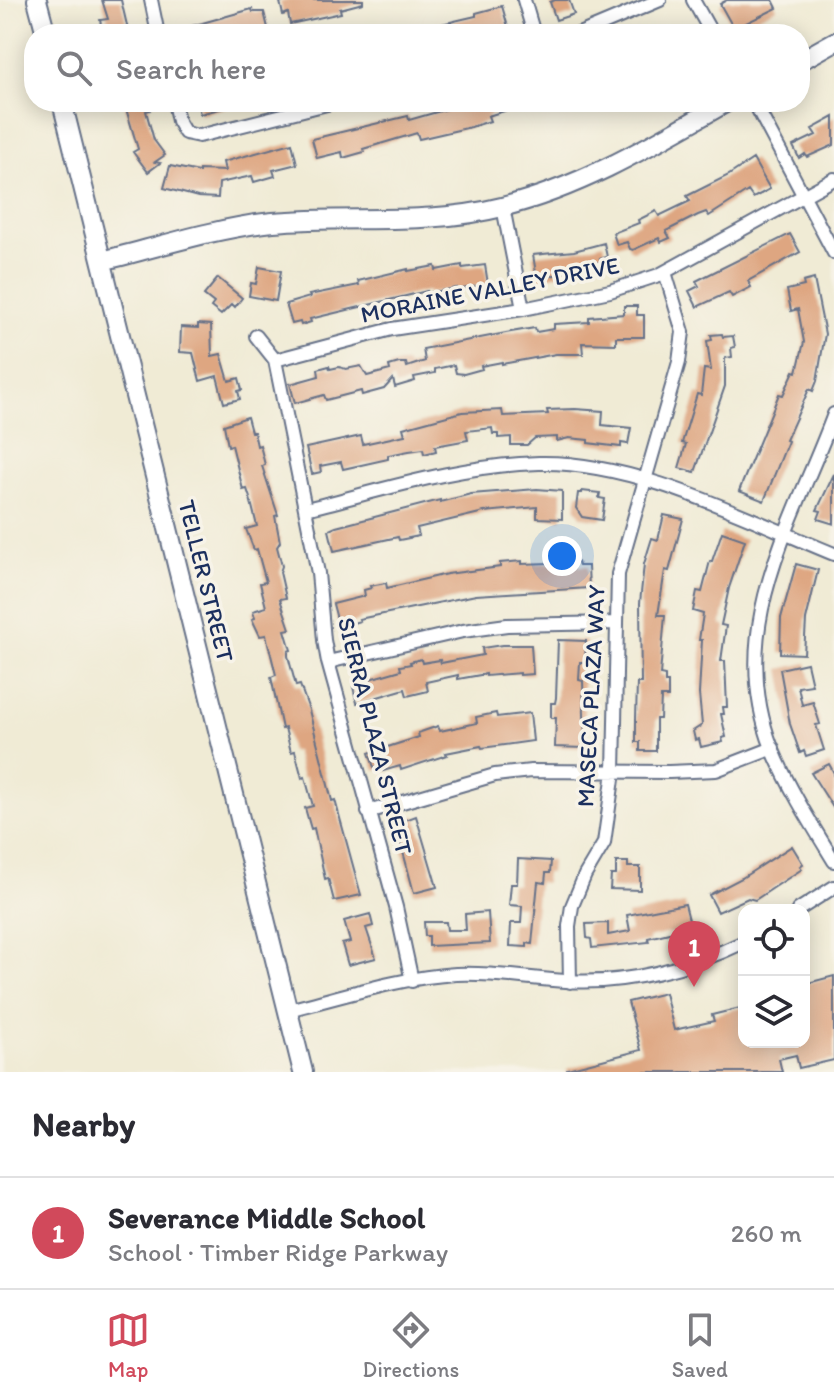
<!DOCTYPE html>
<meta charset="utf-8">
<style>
:root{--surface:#fff;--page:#f7f7f7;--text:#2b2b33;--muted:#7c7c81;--line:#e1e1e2;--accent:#d1495b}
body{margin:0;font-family:Itim,sans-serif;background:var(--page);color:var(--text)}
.controls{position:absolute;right:24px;bottom:24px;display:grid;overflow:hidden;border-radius:16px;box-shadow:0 4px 20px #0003}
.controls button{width:72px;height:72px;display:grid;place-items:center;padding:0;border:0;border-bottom:2px solid var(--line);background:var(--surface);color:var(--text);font:40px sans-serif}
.you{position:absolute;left:562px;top:556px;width:28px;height:28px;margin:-20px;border:6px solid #fff;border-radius:50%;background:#1a73e8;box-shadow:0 0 0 12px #1a73e833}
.badge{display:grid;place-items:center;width:52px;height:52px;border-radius:50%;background:var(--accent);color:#fff;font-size:26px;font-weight:700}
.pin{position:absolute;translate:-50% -66px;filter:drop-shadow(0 2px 4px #0008)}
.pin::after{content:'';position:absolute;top:42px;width:28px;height:24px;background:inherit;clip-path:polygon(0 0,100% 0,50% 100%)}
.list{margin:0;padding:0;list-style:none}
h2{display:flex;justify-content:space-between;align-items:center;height:104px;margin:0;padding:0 32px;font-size:34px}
h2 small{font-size:26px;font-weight:400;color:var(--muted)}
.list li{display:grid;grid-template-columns:52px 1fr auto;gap:24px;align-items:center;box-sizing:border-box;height:112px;padding:0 32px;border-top:2px solid var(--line)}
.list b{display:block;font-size:30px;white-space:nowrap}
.list p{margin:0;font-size:26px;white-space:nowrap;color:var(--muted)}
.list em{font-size:26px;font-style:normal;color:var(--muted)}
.icon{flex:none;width:44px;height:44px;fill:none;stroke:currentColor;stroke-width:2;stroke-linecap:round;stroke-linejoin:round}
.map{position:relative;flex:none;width:834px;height:1072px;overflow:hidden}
.search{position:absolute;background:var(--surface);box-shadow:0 4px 20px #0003;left:24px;right:24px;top:24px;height:88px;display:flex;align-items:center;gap:20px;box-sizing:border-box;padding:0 28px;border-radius:32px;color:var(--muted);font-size:30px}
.sheet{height:216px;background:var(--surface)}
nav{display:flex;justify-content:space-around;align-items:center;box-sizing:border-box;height:112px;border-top:2px solid var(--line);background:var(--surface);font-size:22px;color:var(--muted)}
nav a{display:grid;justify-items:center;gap:4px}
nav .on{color:var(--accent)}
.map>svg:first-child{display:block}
.building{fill:#dea681}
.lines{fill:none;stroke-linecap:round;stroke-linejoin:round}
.street-casing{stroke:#667188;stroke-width:16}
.secondary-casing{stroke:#667188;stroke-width:22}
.street{stroke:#fff;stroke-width:12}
.secondary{stroke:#fff;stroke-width:18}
.labels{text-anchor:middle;stroke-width:7;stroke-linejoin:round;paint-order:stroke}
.street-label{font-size:24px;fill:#1b2f5e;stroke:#f7f3e8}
</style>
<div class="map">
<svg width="834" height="1072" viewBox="0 0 834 1072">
<rect width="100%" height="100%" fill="#f7f3e8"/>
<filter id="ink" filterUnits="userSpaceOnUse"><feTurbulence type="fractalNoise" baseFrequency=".0125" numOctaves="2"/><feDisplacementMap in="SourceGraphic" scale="16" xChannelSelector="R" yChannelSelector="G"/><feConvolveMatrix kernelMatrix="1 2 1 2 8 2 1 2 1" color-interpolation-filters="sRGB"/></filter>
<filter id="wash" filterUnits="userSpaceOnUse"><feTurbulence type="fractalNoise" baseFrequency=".006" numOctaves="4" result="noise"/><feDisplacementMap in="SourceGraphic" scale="32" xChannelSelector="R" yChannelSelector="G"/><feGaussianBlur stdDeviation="1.8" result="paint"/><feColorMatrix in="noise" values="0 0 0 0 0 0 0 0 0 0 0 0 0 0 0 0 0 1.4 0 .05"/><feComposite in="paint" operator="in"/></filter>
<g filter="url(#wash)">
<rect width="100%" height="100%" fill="#f0ebd5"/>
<g id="blocks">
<!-- building -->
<path class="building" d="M102,0H121L129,34H103L100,20L108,19Z
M290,0H363V3L340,9L341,13L290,24L288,13L283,15L280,2Z
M555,0H569L574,14L556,20L550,2Z
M727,0H773L777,8L734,29L720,4Z
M502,6L510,34H411V31L476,16V13Z
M252,9L253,12H264L269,32L259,34H175L174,31Z
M124,102H147L150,110L146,111L154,140L165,155L155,162L160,163L148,172L133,152L138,149Z
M197,102H235V105L200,114Z
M472,102H527V104L488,116L490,121L471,127L419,139L417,133L363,149L364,152L343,158L342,152L317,158L312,139L408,116L409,120Z
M834,117V145L807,157L805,154L799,158L793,146L816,135L812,129Z
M292,143L297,164L273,170L275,176L254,182L252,176L219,183L218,198L198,197L164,188L170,166L199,172V170L225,171L223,162Z
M753,159L770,189L753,198L748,191L709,216L706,212L698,215L666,231L670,238L661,242L659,238L633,250L630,249L627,242L617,245L613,233L639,223L638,220L656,211L659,216L690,201L687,196L729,175Z
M790,234L800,252L748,281L751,287L732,297L729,292L697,307L689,291L699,286L696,281Z
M604,243L607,257L600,259L601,262L571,266L572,271L537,279L533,255L574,251Z
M462,265V268L485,265L488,284L457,290V288L428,293L427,291L310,319L311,322L301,325L300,322L292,324L286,304L310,297L309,295L359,285L358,281L408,269V271L435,266L436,270Z
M259,267L281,271L276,301L249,296L251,283L256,284Z
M218,278L242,298L235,307L232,304L221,315L211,307L214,303L204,295Z
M814,279L825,334L817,381L813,391L809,389L786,440L788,441L764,501L739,491L779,394L783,395L794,371L797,372L804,342L798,309L791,311L787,290L804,286L803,282Z
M624,306H637V315H644V337H616V344L582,343L583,354H556L502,364V362L481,366L482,369L464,374L456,373L454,365L435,369V373L414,377L415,381L395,387L393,379L384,389L362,395L361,391L326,400L324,395L295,403L290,384L319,376L318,369L329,366L330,369L339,367L346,369L361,366L367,376L390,370L389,366L399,363H406L407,367L425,361L423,349L511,332L535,328L536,332L554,329V324L589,322V317L624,314Z
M198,324L211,325L212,356L221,354L229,381L239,378L242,390L238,391L240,399L224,403L217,376L200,381L193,353L180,352L181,327L198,328Z
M722,334L723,337L733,336L735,347L731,348L732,357L725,358V386L695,472L679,468L686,444L682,443L697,394L701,395L704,369L711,370L707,341L712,340L711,335Z
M575,409L603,411L602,425L631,428L628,444L621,443V447L588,443V440L569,438L557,441V437L535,438L527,445H511V437L498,438V434H493L492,428L466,431L468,440L435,446L436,451L424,454L423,449L409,451L388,455V459L343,469L341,462L320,466L321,472L312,474L306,448L361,436L363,444L405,435L403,428L462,412L502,410L503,416L548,414L547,410Z
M247,417L251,432H254L257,446L260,445L265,465L262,466L278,515L275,516L280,542L277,547L282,566L280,572L286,598L280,599L290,629L285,630L291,650L288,651V656L296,686L300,685L309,710L332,801L335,800L361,895L334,901L328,878L325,879L314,828L311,829L305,808L313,806L305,777L302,778L295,751L291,752L285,728L282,729L271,677L276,675L266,635L260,636L252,619L255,618L253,611L266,607L260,583L266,582L257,549L254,550L246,529L257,526L250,498L247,489L243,490L232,445L228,446L224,425Z
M834,474V524L818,519L821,511L817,510Z
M537,489L562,491V519L537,518V507L484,512L417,528L419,536L399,540L398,537L334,551L329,530L336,527L440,500V502L471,494Z
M582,491L600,493L599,498L605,499L602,520L582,517L576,508L578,493H582Z
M664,515L683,519L669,571L665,570L658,615H665L660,675L665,676V682H668V697H661L660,719H656V751H640V742H636V719L637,683H641L640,603L644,564L652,538L658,540Z
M722,532L745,540L729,588L721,625L726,626L721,661H725L727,707H723L724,714H721L726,737L722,738L723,742L701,747L699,739L695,740L693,731L702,725L699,694L702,640H699L703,614L693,611L697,591L702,592L710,561H712Z
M522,561V564L578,562L579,566H588L589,588L476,595L359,619L360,621L343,626L341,622L338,623L333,604L365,596L364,590L371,588L370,586L386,583L387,588L447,574L500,567V563Z
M796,564L818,570L806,620L804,654L780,653L781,618Z
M558,640L586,641L585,662H580L579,680L583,681L585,748L555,747L556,718H551V703H555L556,698Z
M502,645H531L533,674L520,675V673L486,676V674L458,679V675L426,682L428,691L407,696L405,689L357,703L353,687L360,685L359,682L401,670L400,666L411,664L410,662L421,659L422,663L440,660L441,663L483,655L482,648Z
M807,663L812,685L798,687L802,705L813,702L820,724L816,725L824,750L806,756L804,751L800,753L790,724L780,669Z
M496,713L497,717L530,713L533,741L482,748L481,746L446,753L447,755L401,770L400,766L383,771L382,768L375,770L369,753L419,737L418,733L438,726L440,731L477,723L476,717Z
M829,764L834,773V809L811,773Z
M416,816L437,887L414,893L397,829L402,827L400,822Z
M792,846L803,864L800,866L802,869L755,900L748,898L718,912L709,895L742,878Z
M518,859L551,861L550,873H546L545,883L538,882L532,944L527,943V947L510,946L511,923H521L522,906L509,905L511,884H517Z
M616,862H628V867H640V890L610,889L611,875H616Z
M685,904L692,932L678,935V933H669L648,938L649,942L592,948L591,939L587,938L586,924L608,923V935L630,931L627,915Z
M488,912L490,943L429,946V936H425L424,922H446L447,930H466L465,914Z
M370,914L373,926L366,928L376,958L348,965L342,944L350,942L344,921Z
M834,976V1060L799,1068L796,1055L779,1059L782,1072H567V1069L641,1050L628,1002L665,993L674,1030L714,1021L712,1015L744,1007V1042H804V984Z"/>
</g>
</g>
<g filter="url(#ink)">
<use href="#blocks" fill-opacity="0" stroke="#667188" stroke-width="2"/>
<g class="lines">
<!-- street casing -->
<g class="street-casing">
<path id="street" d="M151,0L158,34
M524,0L534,34
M693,0L712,34
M579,34L660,0
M174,102L178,121L185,133L199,136L335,102
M754,102L834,253
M503,207L523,309
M256,336L275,360L318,573L324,640L328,662L396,907L412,981
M275,360L392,329L523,309L610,291L659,275L834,179
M834,414C793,524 725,628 772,748C788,787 812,825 834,861
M306,509C383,490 459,465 539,463C637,461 745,518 834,554
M328,662L463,631L507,625L617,623
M368,812L495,775L531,771L669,772L716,770L773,748
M798,910L834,887
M570,982L569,926L572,906L585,875L604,843L614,772L618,574L679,362L683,332L665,272
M288,1010C341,997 401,977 456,974C493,972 529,979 566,981C626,985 690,968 744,942"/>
</g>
<!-- secondary casing -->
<g class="secondary-casing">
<path id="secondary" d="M37,0L46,34
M800,61L834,42
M62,102L303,1072
M102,261C158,247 216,228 273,222C350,215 427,226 502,207C583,187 655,143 727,102"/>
</g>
<!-- street -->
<use href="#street" class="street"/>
<!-- secondary -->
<use href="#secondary" class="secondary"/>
</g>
</g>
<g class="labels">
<!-- street labels -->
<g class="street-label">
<text transform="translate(490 290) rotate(-11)" y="8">MORAINE VALLEY DRIVE</text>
<text transform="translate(206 581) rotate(76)" y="8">TELLER STREET</text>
<text transform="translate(591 696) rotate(-87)" y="8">MASECA PLAZA WAY</text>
<text transform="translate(375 736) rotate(76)" y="8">SIERRA PLAZA STREET</text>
</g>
</g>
</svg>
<div class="controls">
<button><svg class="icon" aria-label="locate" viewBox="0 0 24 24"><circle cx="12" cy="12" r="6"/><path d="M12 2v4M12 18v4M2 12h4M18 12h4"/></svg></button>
<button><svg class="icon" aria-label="layers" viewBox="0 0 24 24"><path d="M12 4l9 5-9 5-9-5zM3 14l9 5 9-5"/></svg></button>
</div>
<div class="you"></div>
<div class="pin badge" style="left:694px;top:987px">1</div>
<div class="search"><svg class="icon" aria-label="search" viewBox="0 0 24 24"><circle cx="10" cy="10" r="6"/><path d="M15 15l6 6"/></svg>Search here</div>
</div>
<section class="sheet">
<h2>Nearby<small></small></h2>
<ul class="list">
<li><span class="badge">1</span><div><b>Severance Middle School</b><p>School · Timber Ridge Parkway</p></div><em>260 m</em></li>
</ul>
</section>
<nav>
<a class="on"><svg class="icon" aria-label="map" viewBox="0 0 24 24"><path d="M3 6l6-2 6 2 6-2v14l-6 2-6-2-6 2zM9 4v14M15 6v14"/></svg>Map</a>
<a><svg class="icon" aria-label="directions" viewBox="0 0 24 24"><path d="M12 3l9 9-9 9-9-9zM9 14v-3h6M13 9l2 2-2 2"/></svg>Directions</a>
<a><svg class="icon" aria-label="saved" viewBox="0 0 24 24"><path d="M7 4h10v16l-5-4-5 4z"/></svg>Saved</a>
</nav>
